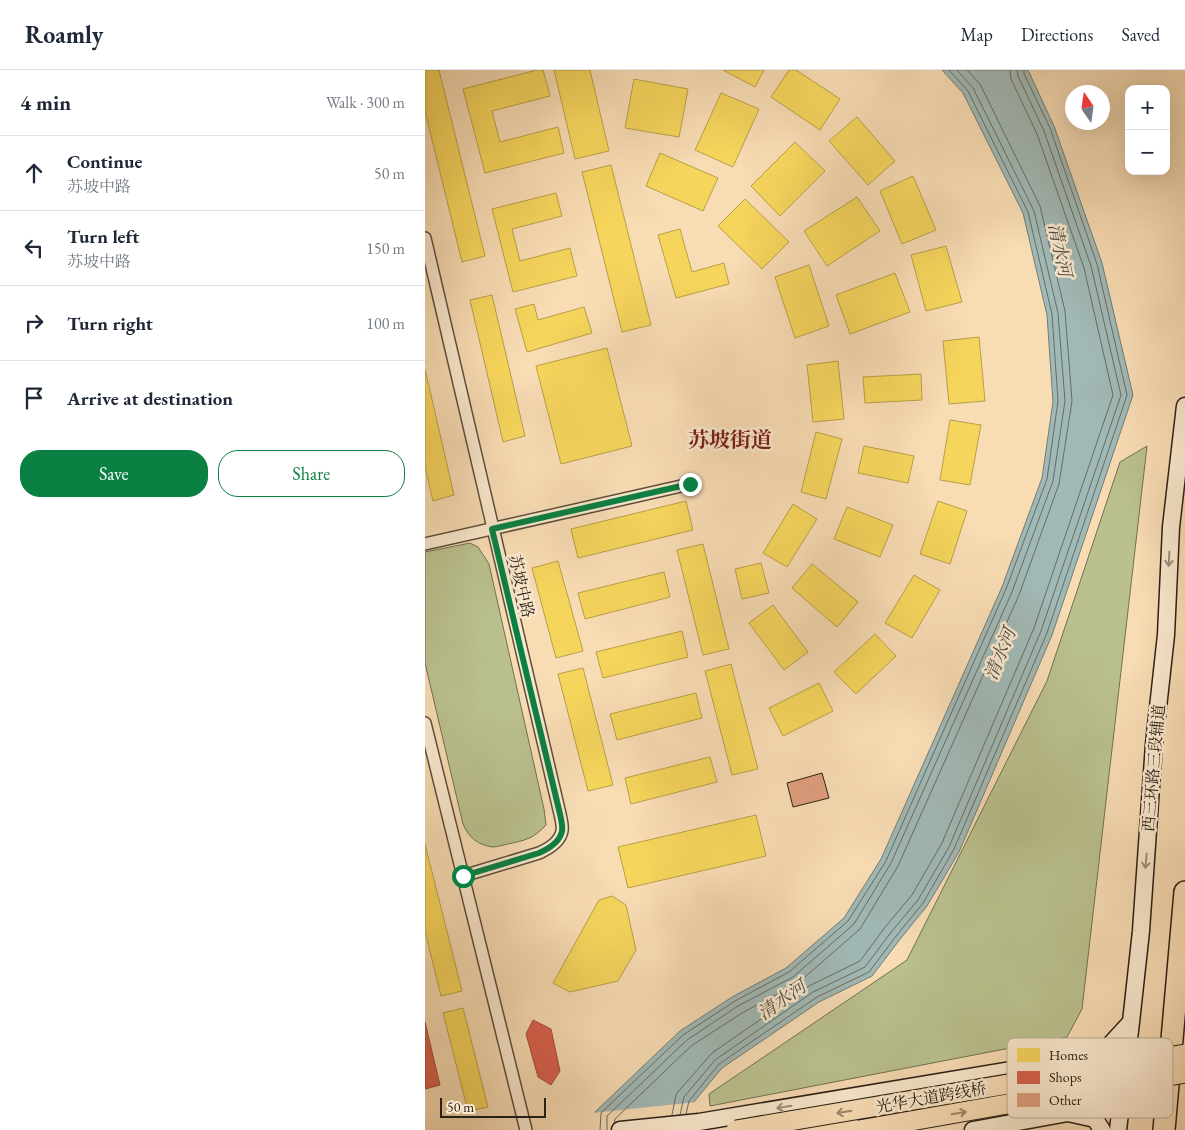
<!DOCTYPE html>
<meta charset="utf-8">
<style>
:root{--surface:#fff;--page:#f6f6f7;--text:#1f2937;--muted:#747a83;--line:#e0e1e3;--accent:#0b8043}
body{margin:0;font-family:"EB Garamond","Noto Serif SC",serif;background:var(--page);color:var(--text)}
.controls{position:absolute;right:15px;top:15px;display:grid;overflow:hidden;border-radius:10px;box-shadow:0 5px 20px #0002}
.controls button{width:45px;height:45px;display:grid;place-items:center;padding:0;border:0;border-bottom:1px solid var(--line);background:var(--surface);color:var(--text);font:25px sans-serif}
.compass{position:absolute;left:640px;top:15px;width:45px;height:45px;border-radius:50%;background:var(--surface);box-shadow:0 5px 20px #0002;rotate:347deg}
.scale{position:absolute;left:15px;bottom:12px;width:106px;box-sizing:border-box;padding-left:5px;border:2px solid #292016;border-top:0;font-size:14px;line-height:18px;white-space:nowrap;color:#292016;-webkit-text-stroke:4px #fae8ce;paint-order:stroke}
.stop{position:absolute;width:15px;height:15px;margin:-11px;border:4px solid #0b8043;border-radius:50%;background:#fff}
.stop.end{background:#0b8043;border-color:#fff;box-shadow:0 1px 5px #0008}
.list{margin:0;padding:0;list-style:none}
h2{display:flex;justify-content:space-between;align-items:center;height:65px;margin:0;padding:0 20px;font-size:21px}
h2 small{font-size:16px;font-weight:400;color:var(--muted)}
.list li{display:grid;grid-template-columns:32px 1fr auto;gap:15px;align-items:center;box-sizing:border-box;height:75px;padding:0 20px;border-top:1px solid var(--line)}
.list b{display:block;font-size:19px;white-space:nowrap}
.list p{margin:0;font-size:16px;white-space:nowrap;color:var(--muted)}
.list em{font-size:16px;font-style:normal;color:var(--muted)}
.actions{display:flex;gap:10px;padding:15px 20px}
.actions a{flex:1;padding:11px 0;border:1px solid var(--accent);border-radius:20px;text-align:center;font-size:18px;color:var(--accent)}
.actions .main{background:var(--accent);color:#fff}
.icon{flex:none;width:28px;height:28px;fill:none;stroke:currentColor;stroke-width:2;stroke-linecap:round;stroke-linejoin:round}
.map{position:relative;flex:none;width:760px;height:1060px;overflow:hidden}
header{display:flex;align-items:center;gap:30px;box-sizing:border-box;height:70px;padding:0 25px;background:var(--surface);border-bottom:1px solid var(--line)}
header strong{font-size:24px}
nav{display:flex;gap:28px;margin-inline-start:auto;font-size:18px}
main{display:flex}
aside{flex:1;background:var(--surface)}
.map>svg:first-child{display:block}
.green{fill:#bac18f;stroke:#727052}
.water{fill:#a1b9b6;stroke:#717c76}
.pier{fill:#f8dcb4}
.homes{fill:#f6d55c;stroke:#b89f47}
.shops{fill:#d6604d;stroke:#a24d3c}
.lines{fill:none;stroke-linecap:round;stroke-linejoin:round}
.shore{stroke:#656c66;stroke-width:1}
.building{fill:#df9e7f;stroke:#292016}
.street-casing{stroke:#5d4f3e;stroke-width:14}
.secondary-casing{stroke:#292016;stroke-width:19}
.highway-casing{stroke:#292016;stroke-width:24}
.street{stroke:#fae8ce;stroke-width:11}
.secondary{stroke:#fae8ce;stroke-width:16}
.highway{stroke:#f8dcb4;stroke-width:21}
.primary-bridge-casing{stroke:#292016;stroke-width:21;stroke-linecap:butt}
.primary-bridge{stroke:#f8dcb4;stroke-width:19}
.oneway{stroke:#9c8e7b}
.oneway2{stroke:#9b876d}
.route{stroke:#0b8043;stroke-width:6}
.labels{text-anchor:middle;stroke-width:5;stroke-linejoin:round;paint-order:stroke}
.street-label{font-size:16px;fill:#292016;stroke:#fae8ce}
.water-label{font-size:18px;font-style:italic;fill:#4d4e46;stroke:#fae8ce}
.district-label{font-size:21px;font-weight:bold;fill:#7a1f14;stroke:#fae8ce}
.key{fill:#fae8ce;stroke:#bbac97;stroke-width:1}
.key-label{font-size:14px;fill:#292016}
</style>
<header>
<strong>Roamly</strong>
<nav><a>Map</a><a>Directions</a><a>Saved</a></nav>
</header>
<main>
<aside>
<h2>4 min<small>Walk · 300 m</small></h2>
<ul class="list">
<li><svg class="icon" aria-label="ahead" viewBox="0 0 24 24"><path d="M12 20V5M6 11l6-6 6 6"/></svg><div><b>Continue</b><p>苏坡中路</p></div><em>50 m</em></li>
<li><svg class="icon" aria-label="left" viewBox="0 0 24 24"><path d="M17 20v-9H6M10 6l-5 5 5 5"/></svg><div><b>Turn left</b><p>苏坡中路</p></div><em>150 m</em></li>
<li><svg class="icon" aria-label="right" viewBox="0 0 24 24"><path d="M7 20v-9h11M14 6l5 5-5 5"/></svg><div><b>Turn right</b></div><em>100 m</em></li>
<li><svg class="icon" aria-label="arrive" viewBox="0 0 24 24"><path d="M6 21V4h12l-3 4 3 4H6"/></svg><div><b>Arrive at destination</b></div></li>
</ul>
<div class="actions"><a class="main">Save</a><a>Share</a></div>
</aside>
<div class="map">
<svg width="760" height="1060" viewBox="0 0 760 1060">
<rect width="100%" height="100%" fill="#f8dcb4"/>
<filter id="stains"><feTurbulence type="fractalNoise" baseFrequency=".004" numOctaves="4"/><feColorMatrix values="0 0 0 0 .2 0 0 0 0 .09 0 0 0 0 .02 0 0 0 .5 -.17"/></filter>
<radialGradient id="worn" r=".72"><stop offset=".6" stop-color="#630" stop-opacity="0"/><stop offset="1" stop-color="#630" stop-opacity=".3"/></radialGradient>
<!-- green -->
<path class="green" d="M722,376L657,939L642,967L285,1036L284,1024L482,890L622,611L695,392Z
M45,473L53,477L64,494L119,739L121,755C108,769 101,770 83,774C78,775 72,777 68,777C53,775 44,768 38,754L0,593V482Z"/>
<!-- water -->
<path class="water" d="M517,0H603L629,56L677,193L708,325L627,565L534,782L502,836L476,868L447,906L394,932L297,998L268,1033L171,1060L170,1042L255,961L307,927L361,898L419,848L456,789L577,517L617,408L628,332L622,245L598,143L538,23Z"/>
<!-- pier -->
<path class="pier" d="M272,1032L271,1034L266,1060H168L167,1043Z"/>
<!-- homes -->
<path class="homes" d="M0,0H14L60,186L37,192L0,41Z
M112,0H118L125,26L67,41L75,72L133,57L139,83L60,103L38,19Z
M129,0H165L184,81L150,89Z
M298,0H339L330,17Z
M364,0H371L415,29L395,60L346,27Z
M209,9L263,19L254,67L200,58Z
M296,23L334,39L308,97L270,80Z
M432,47L470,91L443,115L404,71Z
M370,72L400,101L355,146L326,116Z
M235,83L293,108L278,141L221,116Z
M186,95L226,255L197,262L157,102Z
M488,106L511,160L477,174L455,121Z
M131,123L137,146L87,159L95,191L145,178L152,206L88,222L67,139Z
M432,127L455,161L402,196L379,161Z
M320,129L364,172L337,199L293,156Z
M255,159L267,202L299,193L304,214L251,228L233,165Z
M521,176L537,232L501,241L486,185Z
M384,195L404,256L370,268L350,207Z
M470,203L485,242L425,264L411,225Z
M67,225L100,366L78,372L45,230Z
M109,234L113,250L159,237L167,263L102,282L90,239Z
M554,267L560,331L524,334L518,271Z
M182,278L207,376L136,394L111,296Z
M413,291L419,349L388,352L382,295Z
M0,299L29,425L8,431L0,397Z
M496,304L497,330L440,333L438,307Z
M525,350L556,355L545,415L515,410Z
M391,362L417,369L401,429L376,422Z
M439,376L489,386L483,413L433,403Z
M261,431L268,460L153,488L146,459Z
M513,431L542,441L525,494L495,484Z
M368,434L392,449L362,497L338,483Z
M422,437L468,455L455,487L409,469Z
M278,474L304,579L278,585L252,480Z
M133,491L158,581L131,588L107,498Z
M336,493L344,523L317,529L310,499Z
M387,494L433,532L412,557L367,518Z
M239,502L245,527L160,549L153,523Z
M489,505L515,520L487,568L460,553Z
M348,535L383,582L359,600L324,553Z
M257,561L263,587L178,608L171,582Z
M450,564L471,586L431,624L409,602Z
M306,594L333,699L307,705L280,601Z
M158,598L188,715L163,721L133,604Z
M394,613L408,641L358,666L344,638Z
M271,623L277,648L192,670L185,644Z
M285,687L292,712L206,734L200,708Z
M331,745L341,786L203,818L193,777Z
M0,774L37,921L16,926L0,861Z
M187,826L201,835L211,880L193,911L145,922L128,913L174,830Z
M38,938L63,1037L43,1041L18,943Z"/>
<!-- shops -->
<path class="shops" d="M108,950L126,959L135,1001L126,1015L113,1007L101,964Z
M0,952L15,1015L0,1019Z"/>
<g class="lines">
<!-- shore -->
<path class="shore" d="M261,1044L264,1031L294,994L392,927L444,902L472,865L498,833L529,779L622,563L702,325L672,194L625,58L599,4V0
M247,1045L250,1029L252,1023L287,983L384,916L435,891L461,856L487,825L517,773L609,558L688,325L659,198L612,64L586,9L585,0
M255,1045L259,1027L290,990L388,922L440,897L467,861L493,830L524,777L616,561L696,325L666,196L619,61L593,6L592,0
M189,1053L190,1049L266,976L317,943L373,913L435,859L473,796L594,525L634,414L647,331L640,241L615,136L555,14L542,0
M175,1060L176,1043L258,965L310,931L364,902L423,851L461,791L581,519L622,409L633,331L627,244L603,142L543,21L524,0
M182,1060V1046L262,970L313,936L368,907L429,854L466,793L587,522L628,411L640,331L633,243L609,141L548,18L532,0"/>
</g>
<!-- building -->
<path class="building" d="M397,703L404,728L368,737L362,713Z"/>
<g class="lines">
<!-- street casing -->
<g class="street-casing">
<path id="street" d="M0,168L135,744C136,749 138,756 137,761C135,772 123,779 114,783L38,806
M0,474L265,414
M0,653L101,1060"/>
</g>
<!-- secondary casing -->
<g class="secondary-casing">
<path id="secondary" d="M195,1060L274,1052L646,990L684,976L706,952
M548,1060L643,1043L670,1049L677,1060
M693,1060L706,952L716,861L729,674L741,565L746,457L760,336"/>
</g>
<!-- highway casing -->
<g class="highway-casing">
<path id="highway" d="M739,1060L760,822"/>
</g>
<!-- street -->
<use href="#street" class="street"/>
<!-- secondary -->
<use href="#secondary" class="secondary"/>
<!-- highway -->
<use href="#highway" class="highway"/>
<!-- primary-bridge casing -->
<g class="primary-bridge-casing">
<path id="primary-bridge" d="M311,1060L760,984
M434,1060L760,1003"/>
</g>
<!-- primary-bridge -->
<use href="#primary-bridge" class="primary-bridge"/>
</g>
<!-- one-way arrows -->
<defs><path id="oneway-shaft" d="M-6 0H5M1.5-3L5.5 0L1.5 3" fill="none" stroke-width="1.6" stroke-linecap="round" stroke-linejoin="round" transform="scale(1.25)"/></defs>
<g class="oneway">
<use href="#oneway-shaft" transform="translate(744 489) rotate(93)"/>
<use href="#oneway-shaft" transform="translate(721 791) rotate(95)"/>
<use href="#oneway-shaft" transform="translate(359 1037) rotate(171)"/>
</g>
<g class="oneway2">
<use href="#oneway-shaft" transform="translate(419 1042) rotate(170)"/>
<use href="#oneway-shaft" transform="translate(534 1043) rotate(-10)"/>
</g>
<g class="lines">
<!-- route -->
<path class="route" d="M38,806L114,783C123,779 135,772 137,761C138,756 136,749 135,744L67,459L265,414"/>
</g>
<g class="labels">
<!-- street labels -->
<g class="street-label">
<text transform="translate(97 516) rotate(77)" y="6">苏坡中路</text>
<text transform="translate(728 698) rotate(-85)" y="6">西三环路三段辅道</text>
<text transform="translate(506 1027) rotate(-10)" y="6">光华大道跨线桥</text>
</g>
<!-- water labels -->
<g class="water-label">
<text transform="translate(635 180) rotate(78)" y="6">清水河</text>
<text transform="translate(575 584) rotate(-68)" y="6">清水河</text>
<text transform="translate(357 930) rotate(-35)" y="6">清水河</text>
</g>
<!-- district labels -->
<g class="district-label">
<text x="305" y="377">苏坡街道</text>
</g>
</g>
<!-- legend -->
<rect x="582" y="968" width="166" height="80" rx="8" class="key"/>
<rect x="592" y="978" width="23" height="14" fill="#f6d55c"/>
<rect x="592" y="1001" width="23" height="13" fill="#d6604d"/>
<rect x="592" y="1023" width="23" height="14" fill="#df9e7f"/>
<g class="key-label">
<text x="624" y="990">Homes</text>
<text x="624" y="1012">Shops</text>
<text x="624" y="1035">Other</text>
</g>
<rect width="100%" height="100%" filter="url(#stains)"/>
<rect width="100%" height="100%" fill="url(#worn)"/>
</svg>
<div class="controls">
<button>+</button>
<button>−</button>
</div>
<svg class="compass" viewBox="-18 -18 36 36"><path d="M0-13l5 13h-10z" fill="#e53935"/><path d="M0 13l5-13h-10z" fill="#747a83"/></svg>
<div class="scale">50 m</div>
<div class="stop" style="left:38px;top:806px"></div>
<div class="stop end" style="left:265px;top:414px"></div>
</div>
</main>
